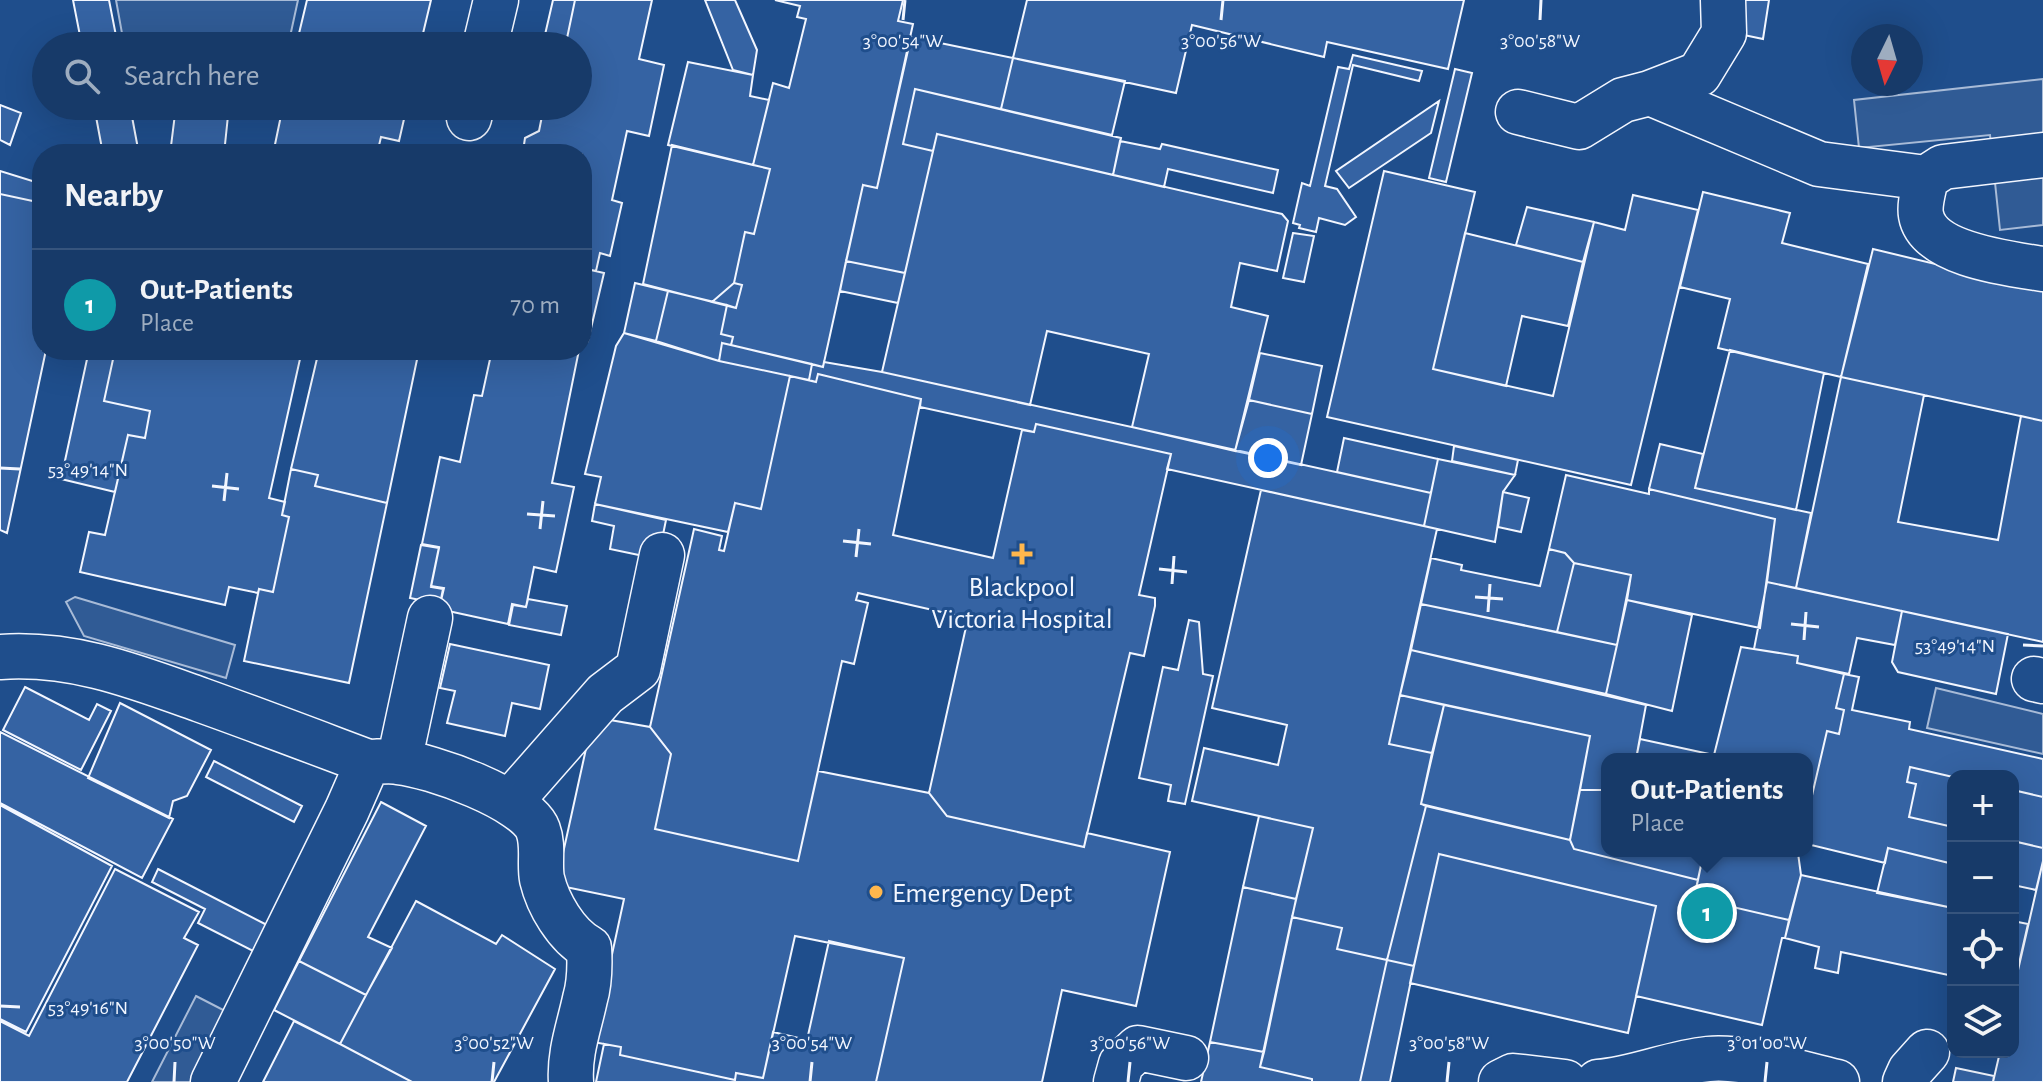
<!DOCTYPE html>
<meta charset="utf-8">
<style>
:root{--surface:#173a69;--page:#244571;--text:#f1f3f6;--muted:#9eadc0;--line:#36547d;--accent:#e797bd}
body{margin:0;font-family:"Alegreya Sans",sans-serif;background:var(--page);color:var(--text)}
.controls{position:absolute;right:24px;bottom:24px;display:grid;overflow:hidden;border-radius:16px;box-shadow:0 8px 32px #0002}
.controls button{width:72px;height:72px;display:grid;place-items:center;padding:0;border:0;border-bottom:2px solid var(--line);background:var(--surface);color:var(--text);font:40px sans-serif}
.compass{position:absolute;left:1851px;top:24px;width:72px;height:72px;border-radius:50%;background:var(--surface);box-shadow:0 8px 32px #0002;rotate:185deg}
.you{position:absolute;left:1268px;top:458px;width:28px;height:28px;margin:-20px;border:6px solid #fff;border-radius:50%;background:#1a73e8;box-shadow:0 0 0 12px #1a73e833}
.badge{display:grid;place-items:center;width:52px;height:52px;border-radius:50%;background:var(--accent);color:#fff;font-size:26px;font-weight:700}
.pin{position:absolute;translate:-50% -50%;border:4px solid #fff;box-shadow:0 2px 8px #0006}
.popup{position:absolute;left:1601px;top:753px;width:212px;height:104px;box-sizing:border-box;display:grid;place-content:center;border-radius:16px;background:var(--surface);filter:drop-shadow(0 2px 6px #0005);font-size:26px;white-space:nowrap;color:var(--muted)}
.popup b{font-size:30px;color:var(--text)}
.popup::after{content:'';position:absolute;left:50%;top:100%;margin-left:-16px;border:16px solid transparent;border-top-color:var(--surface)}
.list{margin:0;padding:0;list-style:none}
h2{display:flex;justify-content:space-between;align-items:center;height:104px;margin:0;padding:0 32px;font-size:34px}
h2 small{font-size:26px;font-weight:400;color:var(--muted)}
.list li{display:grid;grid-template-columns:52px 1fr auto;gap:24px;align-items:center;box-sizing:border-box;height:112px;padding:0 32px;border-top:2px solid var(--line)}
.list b{display:block;font-size:30px;white-space:nowrap}
.list p{margin:0;font-size:26px;white-space:nowrap;color:var(--muted)}
.list em{font-size:26px;font-style:normal;color:var(--muted)}
.icon{flex:none;width:44px;height:44px;fill:none;stroke:currentColor;stroke-width:2;stroke-linecap:round;stroke-linejoin:round}
.map{position:relative;flex:none;width:2043px;height:1082px;overflow:hidden}
.search{position:absolute;background:var(--surface);box-shadow:0 8px 32px #0002;left:32px;top:32px;width:560px;height:88px;display:flex;align-items:center;gap:20px;box-sizing:border-box;padding:0 28px;border-radius:44px;color:var(--muted);font-size:30px}
.panel{position:absolute;background:var(--surface);box-shadow:0 8px 32px #0002;left:32px;top:144px;width:560px;height:216px;border-radius:32px}
.map>svg:first-child{display:block}
.parking{fill:#305b95;stroke:#a8bbd7;stroke-width:2}
.building{fill:#3563a3;stroke:#f2f6ff;stroke-width:2}
.lines{fill:none;stroke-linecap:round;stroke-linejoin:round}
.minor-casing{stroke:#f2f6ff;stroke-width:47}
.minor{stroke:#1f4e8c;stroke-width:44}
.ticks{fill:none;stroke:#f2f6ff;stroke-width:3}
.poi-dot{fill:#ffb74d;stroke:#1f4e8c;stroke-width:3}
.labels{text-anchor:middle;stroke-width:6;stroke-linejoin:round;paint-order:stroke}
.poi-label{font-size:28px;fill:#f2f6ff;stroke:#1f4e8c}
.ticks-label{font-size:20px;text-anchor:middle;fill:#f2f6ff;stroke:#1f4e8c;stroke-width:6;stroke-linejoin:round;paint-order:stroke}
</style>
<div class="map">
<svg width="2043" height="1082" viewBox="0 0 2043 1082">
<rect width="100%" height="100%" fill="#1f4e8c"/>
<!-- parking -->
<path class="parking" d="M116,0H298L288,46H164L123,39Z
M2043,79V225L2000,230L1990,135L1859,148L1854,100Z
M75,597L235,645L226,678L84,636L66,602Z
M1936,688L2043,714V754L1927,728Z
M196,996L231,1014L196,1082H152Z"/>
<!-- building -->
<path class="building" d="M73,0H109L118,46H82Z
M307,0H431L420,46H296Z
M553,0H575L566,43L544,39Z
M575,0H652L639,59L664,65L649,136L627,131L612,200L622,203L610,256L600,253L596,271L582,268V154H525L523,151L525,138L539,131L542,116L522,111V106H578V46H534L536,37L566,43Z
M705,0H735L757,50L753,75L733,70Z
M775,0H903L898,21L913,24L877,188L863,185L823,367L731,345L733,337L721,334L727,305L736,308L742,285L734,283L745,232L754,234L770,169L753,165L773,83L789,88L806,19L797,17L800,6Z
M1027,0H1464L1448,69L1327,42L1324,57L1192,25L1176,93L1013,58Z
M1745,0H1769L1763,39L1739,34Z
M911,37L1013,58L1001,109L915,89L903,144L933,151L905,273L846,261L863,185L877,188Z
M1353,55L1422,71L1419,81L1353,65L1325,186L1337,189L1356,217L1345,225L1319,218L1316,232L1299,228L1300,225L1293,223L1302,183L1310,186L1338,67L1349,69Z
M1013,58L1125,81L1112,135L1001,109Z
M688,62L753,75L750,96L769,100L753,165L668,145Z
M1455,69L1472,73L1446,182L1429,178Z
M915,89L1121,138L1113,175L937,134L933,151L903,144Z
M1439,101L1431,133L1349,188L1336,171Z
M0,105L21,113L10,145L0,140Z
M94,106H130L139,154H103Z
M176,106H229L224,154H170Z
M283,106H407L399,141L381,137L377,154H273Z
M937,134L1282,214L1288,221L1277,271L1240,263L1231,307L1268,316L1235,451L1132,427L1149,354L1047,331L1030,405L882,372Z
M1120,141L1160,149L1162,144L1278,170L1273,193L1168,169L1164,187L1113,175Z
M672,145L770,169L754,234L745,232L734,283L712,302L643,284Z
M0,171L42,184V203L0,194Z
M1384,171L1475,192L1433,369L1553,396L1594,222L1625,230L1633,195L1698,210L1631,485L1327,417Z
M1703,192L1790,213L1782,243L1868,264L1841,377L1718,348L1730,299L1680,287Z
M0,194L42,203V350H46L7,533L0,530Z
M1527,207L1594,222L1583,262L1516,245Z
M1293,233L1314,236L1304,282L1283,278Z
M1465,233L1583,262L1568,326L1522,316L1506,386L1433,369Z
M1873,249L2043,290V421L1841,377Z
M846,261L905,273L898,303L840,291Z
M582,268L604,273L588,341L582,340Z
M635,283L668,291L656,341L624,333Z
M734,283L742,285L736,308L712,302Z
M668,291L727,305L721,334L733,337L731,345L722,343L719,361L656,341Z
M624,333L719,361L790,376L761,509L735,503L728,532L595,504L601,477L585,474L616,346Z
M722,343L812,364L809,380L719,361Z
M89,350H115L104,401L150,411L145,438L128,435L115,492L61,479Z
M115,350H302L269,498L285,502L282,515L289,517L273,592L259,589L258,593L229,587L225,605L80,572L89,532L105,535L128,435L145,438L150,411L104,401Z
M319,350H419L387,503L315,486L318,475L291,469Z
M492,350H579L552,483L574,487L556,572L534,567L526,607L512,604L508,624L439,609L444,588L431,586L439,547L422,544L440,457L460,462L474,395L482,396Z
M1730,350L1824,373L1796,510L1695,488Z
M1260,353L1322,366L1312,414L1249,400Z
M824,362L882,372L1431,493L1424,526L1167,469L1171,454L1036,424L1034,432L920,407L921,399L818,374L816,382L809,380L812,364L823,367Z
M818,374L921,399L893,535L993,558L1022,430L1034,432L1036,424L1171,454L1139,595L1155,598V606L1144,656L1130,653L1084,847L947,816L929,793L968,618L858,593L856,600L868,603L854,664L842,661L798,861L655,829L671,754L650,727L694,529L722,536L719,550L724,551L735,503L761,509L790,376L816,382Z
M1841,377L1924,395L1898,522L1998,540L2021,416L2043,421V642L1796,588Z
M1249,400L1312,414L1301,465L1235,451Z
M1344,438L1438,459L1431,493L1337,472Z
M1660,444L1703,454L1695,488L1811,513L1796,588L1767,582L1775,519L1649,489Z
M1454,446L1518,460L1515,475L1452,461Z
M1438,459L1515,475L1503,492L1495,542L1424,526Z
M291,469L318,475L315,486L387,503L349,683L244,661L259,589L273,592L289,517L282,515Z
M1566,475L1649,494V489L1775,519L1760,628L1627,600L1631,575L1574,563L1565,553L1549,549Z
M1261,490L1437,529L1389,744L1432,753L1421,804L1426,806L1387,960L1337,949L1342,928L1292,917L1313,828L1192,801L1204,748L1278,765L1287,725L1212,708Z
M1503,492L1529,498L1521,532L1498,527Z
M595,504L666,520L658,559L610,549L614,526L592,521Z
M421,545L439,548L431,587L443,589L440,604L410,598Z
M1549,549L1565,553L1574,563L1557,632L1421,604L1431,558L1462,565L1461,570L1540,586Z
M1574,563L1631,575L1617,645L1557,632Z
M1767,582L1902,611L1895,645L1857,638L1849,674L1797,663L1798,656L1754,649Z
M528,599L567,606L561,635L509,625L513,605L526,607Z
M1627,600L1692,615L1672,711L1606,694Z
M1421,604L1617,645L1606,694L1411,650Z
M1902,611L2008,634L1996,694L1898,672L1892,662Z
M1189,620L1199,622L1203,674L1213,676L1185,804L1168,801L1171,785L1139,778L1163,667L1178,670Z
M450,644L549,665L540,709L512,703L505,736L447,723L455,691L440,688Z
M1741,647L1798,656L1797,663L1844,674L1836,708L1844,710L1839,734L1827,731L1807,817V759H1713Z
M1411,650L1646,705L1636,759H1607V790H1580L1590,736L1400,695Z
M1844,674L1859,677L1852,710L1910,722L1909,729L2043,759V797L2013,790V776L1953,777L1910,767L1907,782L1916,784L1909,817L1953,827V864L1888,848L1885,863L1807,844V817L1827,731L1839,734L1844,710L1836,708Z
M25,687L89,720L97,704L111,711L81,770L3,730Z
M1400,695L1444,705L1432,753L1389,744Z
M120,703L211,750L187,796L173,801L169,818L88,778Z
M1444,705L1590,736L1570,840L1421,804Z
M593,717L650,727L671,754L655,829L798,861L818,771L929,793L947,816L1084,847L1087,833L1170,852L1136,1006L1062,990L1042,1082H876L904,958L795,936L763,1078L736,1073L735,1080L620,1055L621,1047L593,1042L624,899L556,885Z
M0,732L173,819L142,878L0,803Z
M1640,739L1714,755L1713,759H1636Z
M214,761L302,806L294,822L206,777Z
M1910,767L1953,777V827L1909,817L1916,784L1907,782Z
M1580,790H1607V851H1704L1698,880L1574,849L1570,840Z
M2013,790L2043,797V848L2013,841Z
M381,802L426,826L368,937L392,948L366,995L299,961Z
M0,805L112,866L26,1032L0,1019Z
M1426,806L1570,840L1574,849L1698,880L1694,898L1789,920L1785,938H1782L1762,1025L1636,996L1656,906L1439,854L1414,966L1387,960Z
M1259,816L1313,828L1296,899L1243,887Z
M2013,841L2043,848V861L2036,890L2013,885Z
M1888,848L1953,864V908L1877,893Z
M1704,851L1798,853L1801,875L1789,920L1694,898Z
M1439,854L1656,906L1628,1033L1410,983Z
M2043,861V1082H1993L2000,1052H2013V992Z
M115,869L199,912L184,938L198,945L127,1082H0V1021L29,1036Z
M158,869L267,925L253,951L198,923L205,909L152,882Z
M1801,875L1953,908V976L1841,952L1838,973L1815,968L1819,947L1785,938Z
M1243,887L1296,899L1264,1052L1210,1042Z
M416,901L496,944L502,935L555,969L494,1082H412L340,1044Z
M1292,917L1342,928L1337,949L1387,960L1360,1082H1312V1079L1260,1067Z
M2013,921L2028,924L2013,990Z
M829,941L904,958L876,1082H596L604,1044L621,1047L620,1055L735,1080L736,1073L763,1078L773,1032L807,1040Z
M1387,960L1414,966L1390,1082H1360Z
M299,961L366,995L340,1044L274,1010Z
M294,1021L340,1044L412,1082H263Z
M1210,1042L1264,1052L1260,1067L1312,1079V1082H1201Z
M1956,1068L1994,1076L1993,1082H1953Z"/>
<g class="lines">
<!-- minor casing -->
<g class="minor-casing">
<path id="minor" d="M485,46L496,0
M1650,93L1819,164L1926,178
M1518,112L1579,127L1623,100L1650,93L1699,74L1724,33L1723,0
M469,118L472,106
M2043,155L1943,167L1926,178C1924,189 1919,204 1921,215C1928,255 2011,264 2043,269
M0,657C73,652 134,676 201,700C257,720 312,741 368,762C378,762 389,760 398,762C430,765 527,799 538,830C544,846 539,863 542,879C548,904 566,935 589,948C590,965 590,982 585,999C579,1027 569,1053 571,1082
M2034,679L2043,681
M399,762L430,618
M511,801L605,694L638,669L662,555
M213,1082L347,810L368,762
M1116,1082L1121,1064L1138,1048L1186,1058
M1501,1082L1513,1076L1565,1082
M1598,1082C1635,1079 1670,1063 1708,1059C1744,1055 1801,1074 1837,1082
M1905,1082L1910,1071L1927,1052"/>
</g>
<!-- minor -->
<use href="#minor" class="minor"/>
</g>
<!-- ticks -->
<path class="ticks" d="M903,20L905,0M1221,20L1223,0M1540,20L1541,0M0,468L20,469M212,486L239,489M224,501L227,473M527,514L555,516M540,529L543,501M843,541L871,544M856,557L859,529M1159,569L1187,572M1172,584L1174,556M1475,597L1503,599M1488,612L1490,584M1791,624L1819,627M1804,640L1806,612M2023,645L2043,646M0,1006L20,1007M174,1082L175,1062M492,1082L494,1062M810,1082L812,1062M1128,1082L1130,1062M1447,1082L1449,1062M1765,1082L1767,1062"/>
<!-- markers -->
<g class="poi-dot">
<path d="M1018 542h8v8h8v8h-8v8h-8v-8h-8v-8h8z"/>
<circle cx="876" cy="892" r="8"/>
</g>
<g class="labels">
<!-- poi labels -->
<g class="poi-label">
<text x="1022" y="596">Blackpool<tspan x="1022" dy="32">Victoria Hospital</tspan></text>
<text x="892" y="902" text-anchor="start">Emergency Dept</text>
</g>
</g>
<g class="ticks-label">
<text x="903" y="47">3°00'54"W</text>
<text x="1221" y="47">3°00'56"W</text>
<text x="1540" y="47">3°00'58"W</text>
<text x="88" y="476">53°49'14"N</text>
<text x="1955" y="652">53°49'14"N</text>
<text x="88" y="1014">53°49'16"N</text>
<text x="175" y="1049">3°00'50"W</text>
<text x="494" y="1049">3°00'52"W</text>
<text x="812" y="1049">3°00'54"W</text>
<text x="1130" y="1049">3°00'56"W</text>
<text x="1449" y="1049">3°00'58"W</text>
<text x="1767" y="1049">3°01'00"W</text>
</g>
</svg>
<div class="controls">
<button>+</button>
<button>−</button>
<button><svg class="icon" aria-label="locate" viewBox="0 0 24 24"><circle cx="12" cy="12" r="6"/><path d="M12 2v4M12 18v4M2 12h4M18 12h4"/></svg></button>
<button><svg class="icon" aria-label="layers" viewBox="0 0 24 24"><path d="M12 4l9 5-9 5-9-5zM3 14l9 5 9-5"/></svg></button>
</div>
<svg class="compass" viewBox="-18 -18 36 36"><path d="M0-13l5 13h-10z" fill="#e53935"/><path d="M0 13l5-13h-10z" fill="#9eadc0"/></svg>
<div class="you"></div>
<div class="pin badge" style="left:1707px;top:913px;background:#0f9aa8">1</div>
<div class="popup"><b>Out-Patients</b>Place</div>
<div class="search"><svg class="icon" aria-label="search" viewBox="0 0 24 24"><circle cx="10" cy="10" r="6"/><path d="M15 15l6 6"/></svg>Search here</div>
<section class="panel">
<h2>Nearby<small></small></h2>
<ul class="list">
<li><span class="badge" style="background:#0f9aa8">1</span><div><b>Out-Patients</b><p>Place</p></div><em>70 m</em></li>
</ul>
</section>
</div>
